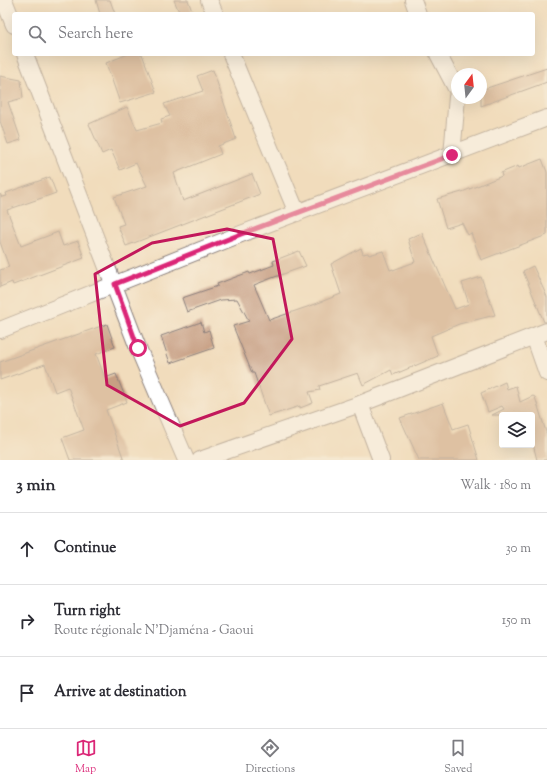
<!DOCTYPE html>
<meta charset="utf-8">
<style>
:root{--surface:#fff;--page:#f2f2f3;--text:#2b2b33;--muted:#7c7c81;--line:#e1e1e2;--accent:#db2777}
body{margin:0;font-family:"Sorts Mill Goudy",serif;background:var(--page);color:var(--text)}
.controls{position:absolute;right:12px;bottom:12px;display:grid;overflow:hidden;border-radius:4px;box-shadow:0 4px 16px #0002}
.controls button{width:36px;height:36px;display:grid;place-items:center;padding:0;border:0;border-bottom:1px solid var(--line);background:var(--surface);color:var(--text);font:20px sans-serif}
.compass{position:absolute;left:451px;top:68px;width:36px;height:36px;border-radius:50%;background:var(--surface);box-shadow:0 4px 16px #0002;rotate:15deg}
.stop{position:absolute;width:12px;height:12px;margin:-9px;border:3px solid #db2777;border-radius:50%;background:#fff}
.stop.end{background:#db2777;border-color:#fff;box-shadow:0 1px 4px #0008}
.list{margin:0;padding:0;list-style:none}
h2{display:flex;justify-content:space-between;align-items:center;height:52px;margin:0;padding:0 16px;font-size:17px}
h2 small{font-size:13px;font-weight:400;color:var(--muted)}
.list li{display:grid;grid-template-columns:26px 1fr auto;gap:12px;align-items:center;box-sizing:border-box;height:72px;padding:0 16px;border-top:1px solid var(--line)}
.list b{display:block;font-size:15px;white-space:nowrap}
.list p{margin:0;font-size:13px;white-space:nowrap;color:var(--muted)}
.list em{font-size:13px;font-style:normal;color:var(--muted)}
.icon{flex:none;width:22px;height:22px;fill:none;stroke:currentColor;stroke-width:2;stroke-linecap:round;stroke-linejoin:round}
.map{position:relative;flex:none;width:547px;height:460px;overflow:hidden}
.search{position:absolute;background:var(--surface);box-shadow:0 4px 16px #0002;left:12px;right:12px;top:12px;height:44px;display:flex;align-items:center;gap:10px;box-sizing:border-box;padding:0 14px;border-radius:4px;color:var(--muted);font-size:15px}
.sheet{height:268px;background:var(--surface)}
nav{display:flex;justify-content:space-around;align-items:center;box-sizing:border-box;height:56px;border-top:1px solid var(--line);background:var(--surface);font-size:11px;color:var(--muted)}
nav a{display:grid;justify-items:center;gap:2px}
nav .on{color:var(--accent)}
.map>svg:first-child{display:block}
.building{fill:#c79f83}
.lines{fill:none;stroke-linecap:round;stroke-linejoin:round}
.minor-casing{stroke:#8a7f7c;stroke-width:18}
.minor{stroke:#fff;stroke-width:16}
.route{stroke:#db2777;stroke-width:5}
.marked{fill:none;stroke:#c2185b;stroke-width:3;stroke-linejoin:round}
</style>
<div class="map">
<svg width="547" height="460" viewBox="0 0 547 460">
<rect width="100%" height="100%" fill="#fbf7ec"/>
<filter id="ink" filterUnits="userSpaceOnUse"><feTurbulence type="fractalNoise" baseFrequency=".025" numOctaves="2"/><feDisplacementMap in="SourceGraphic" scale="8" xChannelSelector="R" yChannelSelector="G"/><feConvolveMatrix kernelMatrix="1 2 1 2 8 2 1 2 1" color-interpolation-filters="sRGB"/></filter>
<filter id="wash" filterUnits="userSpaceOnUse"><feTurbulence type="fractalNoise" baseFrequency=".012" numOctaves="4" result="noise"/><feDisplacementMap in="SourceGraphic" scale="16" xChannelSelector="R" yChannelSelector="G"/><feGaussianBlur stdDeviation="0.9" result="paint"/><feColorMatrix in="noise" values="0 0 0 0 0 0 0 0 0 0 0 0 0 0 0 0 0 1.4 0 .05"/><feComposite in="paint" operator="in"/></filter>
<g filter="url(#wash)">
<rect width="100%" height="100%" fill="#f1dcbc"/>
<g id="blocks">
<!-- building -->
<path class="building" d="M96,0H110L115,14H100Z
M174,0H188L193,14H180Z
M128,54H142L156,92L120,103L106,63Z
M547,68V82L481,106V90Z
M213,70L236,139L218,146L221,154L174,173L183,201L252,174L260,194L126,246L118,226L124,224L114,197L147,186L136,163L120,170L111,150L102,154L89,124L127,107L137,130L162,123L161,119L170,116L164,104L203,91L197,76Z
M0,76L21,80L23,98L8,102L21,140L8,144L0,121Z
M542,159L547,172V235L481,260L471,233L468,235L462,223L446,228L437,199L462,192L502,176L501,173L518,166L519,168Z
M50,177L56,193L7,210L21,246L58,232L63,246L78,241L84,258L13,285L12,282L0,287V270L9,267L0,242V194L2,197L7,196L6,193Z
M422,233L455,309L469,304L462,283L481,277L495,315L459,324L431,336L438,356L393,375L391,370L363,385L358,373L319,386L320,390L309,392L313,403L300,408V406L269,416L254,373H252L233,326L249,321L237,299L221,300L187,312L182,298L218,286L217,284L249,272L250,274L274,265L273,261L299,251L306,266L272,278L254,285L269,320L313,305L341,294L331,264L361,248L363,254L368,253L369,255L383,251L390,270L393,269V270L415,262L408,239Z
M533,266L547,297V322H544L523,271Z
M201,322L204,332L209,330L214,348L170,363L161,336Z
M107,324L115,347L96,354L105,378L116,374L127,402L106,410L124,460H70L62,438L84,430L68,387L55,392L45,364L0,380V362Z
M505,382L507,389L516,386L520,402L533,396L535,397L547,435V460H537L532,440V415H492L504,409L502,406L488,412L481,393Z
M443,403L453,429L468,424L479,460H419L400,418Z"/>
</g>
</g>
<g filter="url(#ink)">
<use href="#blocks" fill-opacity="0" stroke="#8a7f7c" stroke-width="1"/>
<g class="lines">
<!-- minor casing -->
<g class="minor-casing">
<path id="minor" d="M4,0L14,25
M209,0L215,14
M413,0L418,14
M25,54L138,348L186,460
M231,54L297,213
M438,54L457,90
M452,155L457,97
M0,330L241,234L547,118
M534,336L547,373
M360,404L381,460
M200,460L360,404L547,331"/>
</g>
<!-- minor -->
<use href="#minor" class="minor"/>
</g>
</g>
<g class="lines" filter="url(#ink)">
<!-- route -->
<path class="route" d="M138,348L115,284L241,234L452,155"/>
</g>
<!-- marked area -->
<path d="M0 0H547V460H0ZM227,229L273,239L292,339L244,403L180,426L107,385L95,274L152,243Z" fill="#f1dcbc" fill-opacity=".55" fill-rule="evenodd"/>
<path class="marked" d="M227,229L273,239L292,339L244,403L180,426L107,385L95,274L152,243Z"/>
</svg>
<div class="controls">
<button><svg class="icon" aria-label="layers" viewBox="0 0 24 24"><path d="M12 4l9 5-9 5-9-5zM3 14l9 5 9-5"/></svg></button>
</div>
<svg class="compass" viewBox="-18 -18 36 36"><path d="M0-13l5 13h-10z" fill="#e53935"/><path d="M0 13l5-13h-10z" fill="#7c7c81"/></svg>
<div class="stop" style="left:138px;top:348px"></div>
<div class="stop end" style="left:452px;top:155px"></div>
<div class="search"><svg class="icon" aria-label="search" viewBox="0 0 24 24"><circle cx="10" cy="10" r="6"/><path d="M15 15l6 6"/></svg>Search here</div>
</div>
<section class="sheet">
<h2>3 min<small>Walk · 180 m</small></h2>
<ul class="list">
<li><svg class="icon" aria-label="ahead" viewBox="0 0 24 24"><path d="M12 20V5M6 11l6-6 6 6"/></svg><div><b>Continue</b></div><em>30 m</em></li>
<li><svg class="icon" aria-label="right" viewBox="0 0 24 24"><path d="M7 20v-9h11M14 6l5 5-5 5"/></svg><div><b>Turn right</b><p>Route régionale N'Djaména - Gaoui</p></div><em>150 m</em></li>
<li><svg class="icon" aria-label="arrive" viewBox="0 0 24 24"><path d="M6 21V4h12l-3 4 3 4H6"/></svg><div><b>Arrive at destination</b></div></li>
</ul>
</section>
<nav>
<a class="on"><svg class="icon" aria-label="map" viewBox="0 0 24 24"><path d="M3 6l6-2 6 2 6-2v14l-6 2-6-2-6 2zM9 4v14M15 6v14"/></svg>Map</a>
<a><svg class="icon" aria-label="directions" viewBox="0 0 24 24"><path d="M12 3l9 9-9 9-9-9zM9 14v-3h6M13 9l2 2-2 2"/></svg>Directions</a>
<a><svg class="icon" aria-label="saved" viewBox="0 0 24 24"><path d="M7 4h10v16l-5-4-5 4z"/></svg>Saved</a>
</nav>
